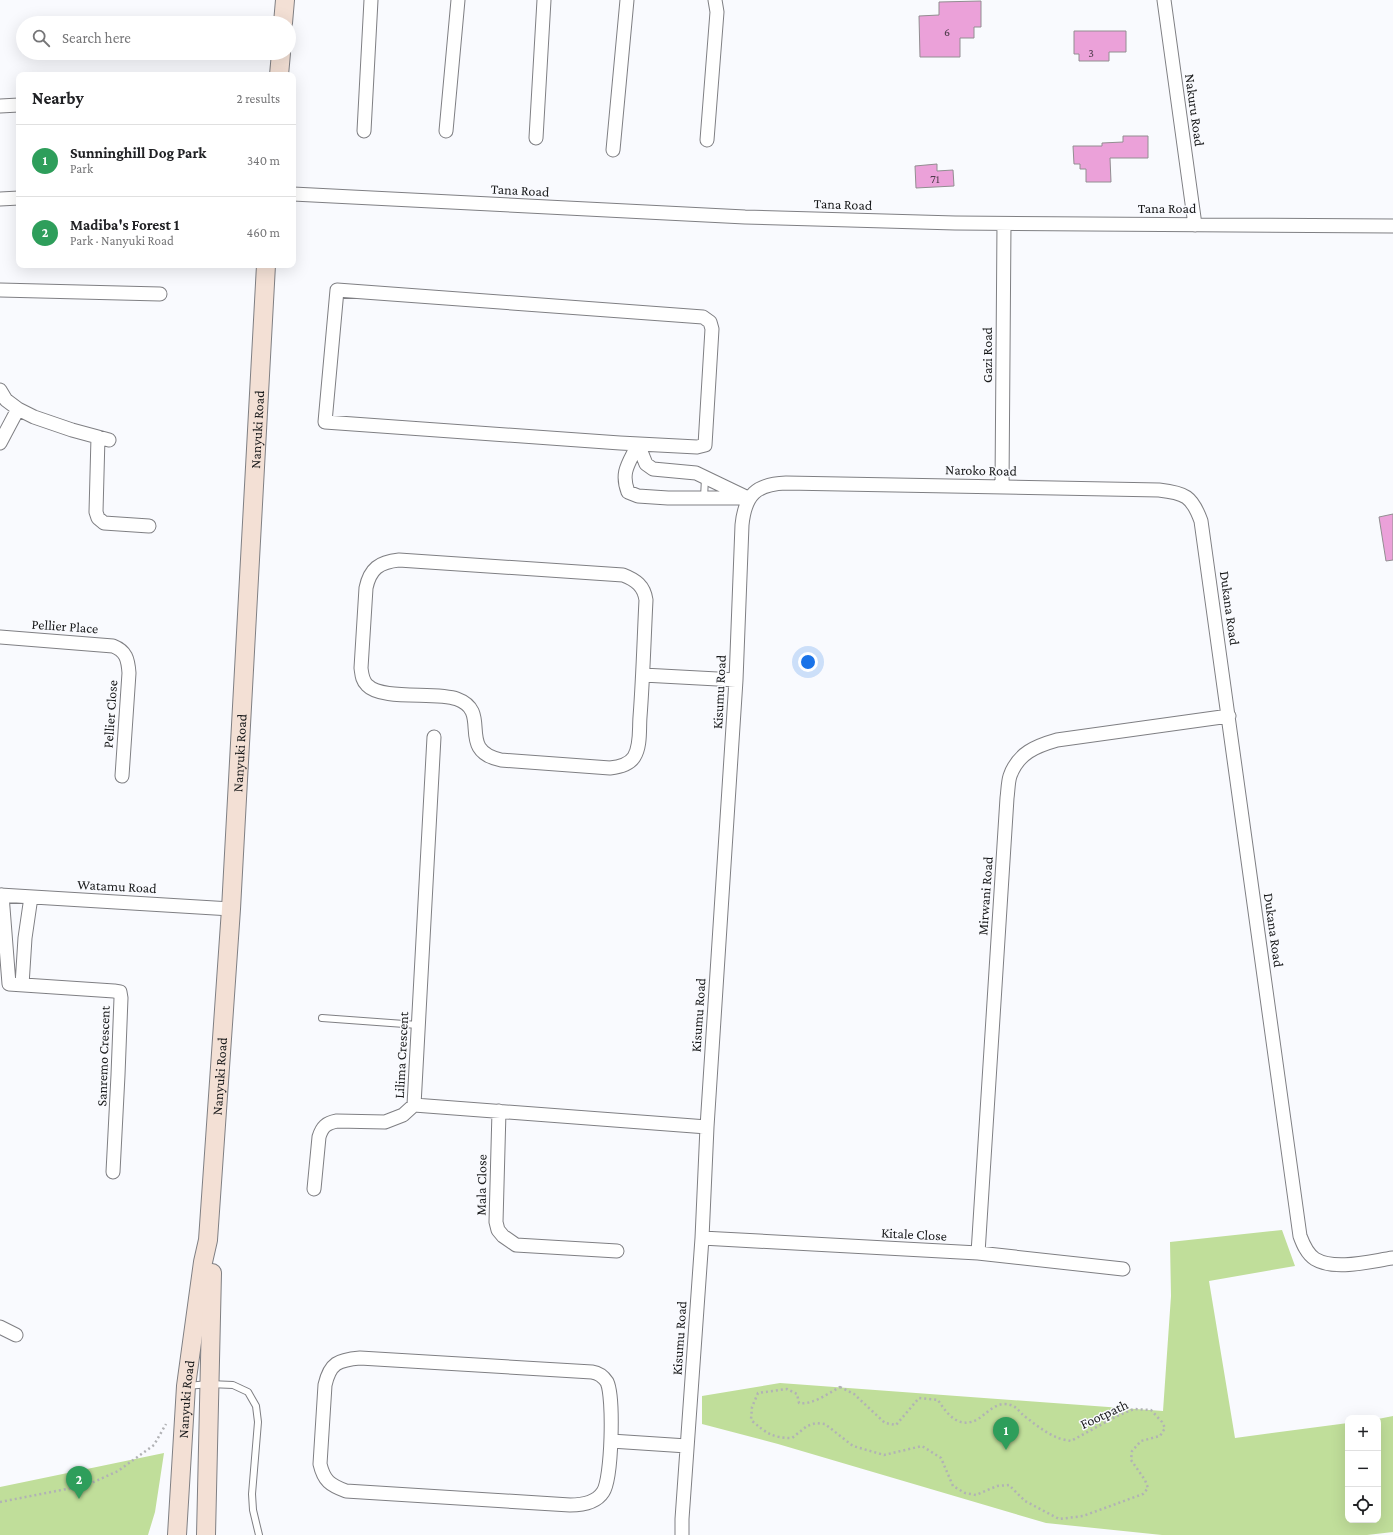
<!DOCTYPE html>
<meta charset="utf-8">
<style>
:root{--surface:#fff;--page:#f2f2f2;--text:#202124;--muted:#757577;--line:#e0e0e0;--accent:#b5242c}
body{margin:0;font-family:"Crimson Pro",serif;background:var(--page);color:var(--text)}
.controls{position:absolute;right:12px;bottom:12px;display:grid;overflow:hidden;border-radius:8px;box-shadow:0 4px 16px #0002}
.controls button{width:36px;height:36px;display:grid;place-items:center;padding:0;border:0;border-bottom:1px solid var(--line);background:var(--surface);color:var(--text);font:20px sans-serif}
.you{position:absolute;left:808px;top:662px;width:14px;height:14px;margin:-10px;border:3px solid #fff;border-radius:50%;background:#1a73e8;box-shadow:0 0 0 6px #1a73e833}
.badge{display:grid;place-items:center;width:26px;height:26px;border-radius:50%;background:var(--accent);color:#fff;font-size:13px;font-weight:700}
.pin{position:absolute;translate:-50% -33px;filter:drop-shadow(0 1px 2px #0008)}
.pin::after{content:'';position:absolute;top:21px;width:14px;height:12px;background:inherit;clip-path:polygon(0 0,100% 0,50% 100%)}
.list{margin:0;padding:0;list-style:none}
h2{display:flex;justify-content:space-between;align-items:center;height:52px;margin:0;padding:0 16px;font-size:17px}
h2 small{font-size:13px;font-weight:400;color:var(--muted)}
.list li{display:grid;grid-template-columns:26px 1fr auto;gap:12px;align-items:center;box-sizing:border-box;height:72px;padding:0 16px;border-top:1px solid var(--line)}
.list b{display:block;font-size:15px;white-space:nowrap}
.list p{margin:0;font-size:13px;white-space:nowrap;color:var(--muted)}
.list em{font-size:13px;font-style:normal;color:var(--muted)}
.icon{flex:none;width:22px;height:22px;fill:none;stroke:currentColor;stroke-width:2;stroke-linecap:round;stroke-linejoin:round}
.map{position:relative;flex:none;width:1393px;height:1535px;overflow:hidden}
.search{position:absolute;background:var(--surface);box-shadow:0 4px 16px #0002;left:16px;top:16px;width:280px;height:44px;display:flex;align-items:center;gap:10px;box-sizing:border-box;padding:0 14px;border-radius:22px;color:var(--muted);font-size:15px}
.panel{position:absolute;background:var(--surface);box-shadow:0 4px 16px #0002;left:16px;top:72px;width:280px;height:196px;border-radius:8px}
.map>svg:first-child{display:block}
.green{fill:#c0de9a}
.building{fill:#eba1d9;stroke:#928e91}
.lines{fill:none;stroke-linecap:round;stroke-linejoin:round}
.lane-casing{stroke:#7f7f83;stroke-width:8}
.street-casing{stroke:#7f7f83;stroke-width:15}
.secondary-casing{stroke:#7f7f83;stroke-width:20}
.path{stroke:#b1b2b5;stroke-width:2.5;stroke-dasharray:2 3;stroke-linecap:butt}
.lane{stroke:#fff;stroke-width:6}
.street{stroke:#fff;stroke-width:13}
.secondary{stroke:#f3e0d5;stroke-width:18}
.labels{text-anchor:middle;stroke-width:3;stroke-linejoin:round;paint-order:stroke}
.number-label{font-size:12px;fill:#4d3b4a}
.street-label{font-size:14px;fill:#18191a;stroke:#f9fafe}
</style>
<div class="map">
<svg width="1393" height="1535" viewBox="0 0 1393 1535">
<rect width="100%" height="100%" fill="#f9fafe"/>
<!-- green -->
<path class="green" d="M1282,1230L1295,1266L1209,1281L1235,1438L1348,1423V1520H1378V1419L1393,1416V1532L1367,1535H1162L1046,1523L778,1444L702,1424V1396L780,1383L1163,1411L1171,1296L1170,1242Z
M164,1453L155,1512L148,1535H0V1487Z"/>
<!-- building -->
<path class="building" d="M981,1V27H974V38H960V57H920L919,16L939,15V2Z
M1074,31H1126V52H1109V61H1079V54H1074Z
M1123,136H1148V158H1110L1111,182H1086V169H1080V164H1074L1073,146H1102V143L1123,142Z
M937,164V171L953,170L954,186L916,188L915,166Z
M1393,514V560L1386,561L1379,517Z"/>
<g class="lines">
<!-- lane casing -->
<g class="lane-casing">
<path id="lane" d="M704,498L705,478
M322,1018L418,1025
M187,1386L209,1384L233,1385L248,1392L256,1406L258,1422L252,1494L253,1510L259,1535"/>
</g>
<!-- street casing -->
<g class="street-casing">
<path id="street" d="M1164,0L1195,225
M0,106L19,105
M364,131L371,0
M446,131L458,0
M536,138L544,0
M707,140L717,12L715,0
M613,150L627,0
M293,194L745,217L955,223L1393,226
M0,199L19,198
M0,290L160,294
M337,290L703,317L710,322L712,329L705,445L697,447L620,443L325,422Z
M0,390L6,400L18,409L34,417L72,430L109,440
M98,437L96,512L98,518L104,523L149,526
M0,443L18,409
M638,444C630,462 620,471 628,492L638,496L668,498H749
M638,444L646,464L653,469L696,473L746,497
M1002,487L1004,224
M399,560L623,575C636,580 644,586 646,600C644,639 643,678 640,717C639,729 641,746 634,757C629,765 619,767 610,768L501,760C455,750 493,712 457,699C436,691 382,701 367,685C362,680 362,675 361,668L366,588C370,569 379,562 399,560Z
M0,637L113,646C126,651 128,659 129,673L122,776
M643,675L736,680
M434,737L414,1105L707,1127
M0,895L231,909
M2,895L9,984L114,991L120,992L121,998L118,1075L113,1172
M22,985L25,938L31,897
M499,1111L496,1222L498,1230L503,1236L516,1245L617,1251
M314,1189L319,1137C322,1127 326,1123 337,1121L385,1122L403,1115L414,1105
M702,1238L978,1253L1123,1269
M978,1253L1007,798C1008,791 1008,782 1010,776C1018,753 1036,746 1057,740L1229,716
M0,1327L16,1335
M360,1358L592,1372C599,1373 603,1376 607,1382C614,1397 612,1479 603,1492C596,1503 582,1505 570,1505L346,1491C330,1485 324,1481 320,1464L325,1385C330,1363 338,1360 360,1358Z
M611,1441L687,1446
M682,1535V1519L702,1238L707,1127L736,680L742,525C745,495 756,484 786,483L1159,490C1185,493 1192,496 1201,521L1300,1236C1303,1244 1307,1254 1315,1259C1335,1271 1371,1261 1393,1258"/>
</g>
<!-- secondary casing -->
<g class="secondary-casing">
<g id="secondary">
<path d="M283,23L285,0"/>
<path d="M279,75L281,53"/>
<path id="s1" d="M177,1535L186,1386L203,1262L208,1240L231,909L266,265"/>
<path d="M206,1535L212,1273"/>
</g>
</g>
<!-- path -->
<path class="path" d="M840,1387L854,1394L885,1423L896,1425L919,1398L938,1400C947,1414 959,1430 978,1419C986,1414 994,1404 1005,1404C1018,1405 1018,1412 1027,1418C1036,1425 1046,1433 1056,1437C1060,1439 1066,1440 1071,1441L1117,1416L1134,1409L1151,1410L1162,1422L1165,1428L1160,1436L1141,1441L1132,1451L1131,1460L1145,1480L1148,1488L1143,1494L1083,1516L1059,1519L1025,1501L1009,1485L997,1486L976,1495L965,1493L953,1486L941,1458L922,1446L884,1455L853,1446L825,1424L816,1423L807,1426L792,1438C772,1438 766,1433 751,1420L752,1407L758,1393L787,1389L797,1394L799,1403C813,1405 827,1394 840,1387Z
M0,1502L87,1485L118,1471L154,1445L166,1424"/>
<!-- lane -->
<use href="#lane" class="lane"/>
<!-- street -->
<use href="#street" class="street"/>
<!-- secondary -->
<use href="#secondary" class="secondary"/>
</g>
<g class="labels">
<!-- number labels -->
<g class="number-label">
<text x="947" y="36">6</text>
<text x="1091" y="57">3</text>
<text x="935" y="183">71</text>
</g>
<!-- street labels -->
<g class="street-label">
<text transform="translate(1195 110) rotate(82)" y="5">Nakuru Road</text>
<text transform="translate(520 190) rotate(3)" y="5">Tana Road</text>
<text transform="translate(843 204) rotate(2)" y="5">Tana Road</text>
<text x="1167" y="213">Tana Road</text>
<text transform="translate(987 355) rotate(-90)" y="5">Gazi Road</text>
<text dy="5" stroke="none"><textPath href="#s1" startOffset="1109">Nanyuki Road</textPath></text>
<text transform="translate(981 470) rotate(1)" y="5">Naroko Road</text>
<text transform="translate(1230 608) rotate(82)" y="5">Dukana Road</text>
<text transform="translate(65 626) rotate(4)" y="5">Pellier Place</text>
<text transform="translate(719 692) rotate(-87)" y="5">Kisumu Road</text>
<text transform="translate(110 714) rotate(-86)" y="5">Pellier Close</text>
<text dy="5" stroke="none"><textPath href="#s1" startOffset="785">Nanyuki Road</textPath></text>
<text transform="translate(117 886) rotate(3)" y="5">Watamu Road</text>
<text transform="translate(985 896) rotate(-86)" y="5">Mirwani Road</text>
<text transform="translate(1274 930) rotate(82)" y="5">Dukana Road</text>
<text transform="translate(698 1015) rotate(-86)" y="5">Kisumu Road</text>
<text transform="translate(401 1055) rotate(-87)" y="5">Lilima Crescent</text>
<text transform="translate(103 1056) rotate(-88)" y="5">Sanremo Crescent</text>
<text dy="5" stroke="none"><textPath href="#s1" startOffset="461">Nanyuki Road</textPath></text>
<text transform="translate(481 1185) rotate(-89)" y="5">Mala Close</text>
<text transform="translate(914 1234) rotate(3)" y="5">Kitale Close</text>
<text transform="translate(679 1338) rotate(-86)" y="5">Kisumu Road</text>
<text dy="5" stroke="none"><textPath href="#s1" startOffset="136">Nanyuki Road</textPath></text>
<text transform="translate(1104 1414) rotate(-25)" y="5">Footpath</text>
</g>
</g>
</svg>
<div class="controls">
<button>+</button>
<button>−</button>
<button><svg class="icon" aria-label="locate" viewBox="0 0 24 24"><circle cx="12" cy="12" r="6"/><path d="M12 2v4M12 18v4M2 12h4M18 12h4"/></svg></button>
</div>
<div class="you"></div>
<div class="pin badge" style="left:1006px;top:1450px;background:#2e9e5b">1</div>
<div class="pin badge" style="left:79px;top:1499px;background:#2e9e5b">2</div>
<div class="search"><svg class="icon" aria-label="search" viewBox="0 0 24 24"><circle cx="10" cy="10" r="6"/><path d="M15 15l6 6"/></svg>Search here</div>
<section class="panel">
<h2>Nearby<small>2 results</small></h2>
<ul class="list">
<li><span class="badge" style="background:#2e9e5b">1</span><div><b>Sunninghill Dog Park</b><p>Park</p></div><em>340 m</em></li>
<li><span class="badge" style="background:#2e9e5b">2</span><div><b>Madiba's Forest 1</b><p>Park · Nanyuki Road</p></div><em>460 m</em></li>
</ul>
</section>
</div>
